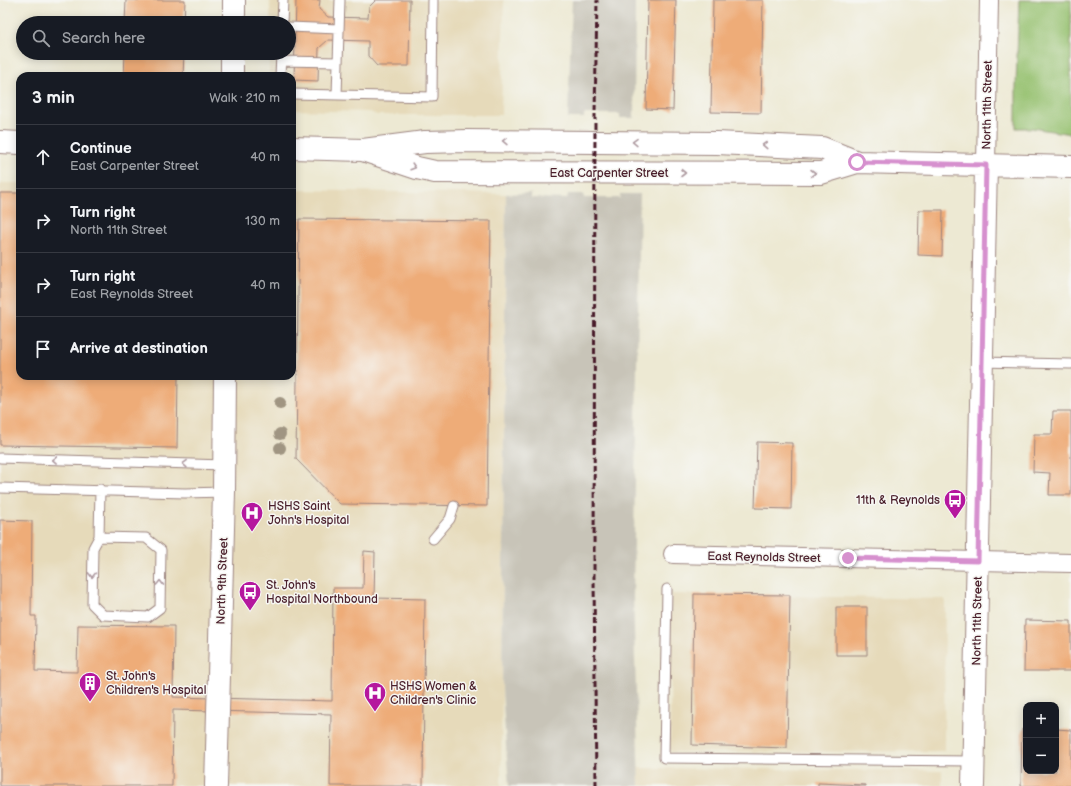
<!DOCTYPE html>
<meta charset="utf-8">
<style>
:root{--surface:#171b24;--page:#20242c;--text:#f1f3f6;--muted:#9ea1a6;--line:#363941}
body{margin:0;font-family:"Balsamiq Sans",sans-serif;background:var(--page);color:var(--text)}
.controls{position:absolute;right:12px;bottom:12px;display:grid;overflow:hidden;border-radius:8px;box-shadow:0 2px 10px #0003}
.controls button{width:36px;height:36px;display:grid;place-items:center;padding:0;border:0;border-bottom:1px solid var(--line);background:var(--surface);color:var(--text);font:20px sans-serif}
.stop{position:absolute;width:12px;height:12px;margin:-9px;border:3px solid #d690ce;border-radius:50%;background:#fff}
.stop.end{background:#d690ce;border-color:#fff;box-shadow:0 1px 4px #0008}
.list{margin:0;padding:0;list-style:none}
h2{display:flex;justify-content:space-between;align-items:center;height:52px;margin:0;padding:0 16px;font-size:17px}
h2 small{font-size:13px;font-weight:400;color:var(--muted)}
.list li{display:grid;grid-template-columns:26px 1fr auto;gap:12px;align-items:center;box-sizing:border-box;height:64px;padding:0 16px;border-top:1px solid var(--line)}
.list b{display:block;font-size:15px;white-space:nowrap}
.list p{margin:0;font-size:13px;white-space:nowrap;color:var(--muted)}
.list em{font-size:13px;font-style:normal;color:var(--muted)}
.icon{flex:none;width:22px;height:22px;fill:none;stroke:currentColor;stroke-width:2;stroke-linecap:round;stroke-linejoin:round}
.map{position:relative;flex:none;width:1071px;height:786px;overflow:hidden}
.search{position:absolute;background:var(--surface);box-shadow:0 2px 10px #0003;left:16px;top:16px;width:280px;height:44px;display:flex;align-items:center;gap:10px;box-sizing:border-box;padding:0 14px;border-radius:22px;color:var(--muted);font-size:15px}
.panel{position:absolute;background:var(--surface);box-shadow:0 2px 10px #0003;left:16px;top:72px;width:280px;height:308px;border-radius:12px}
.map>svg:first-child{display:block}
.built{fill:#e6daba}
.industrial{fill:#c8c4b8}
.green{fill:#96c16f;stroke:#70704d}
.building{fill:#eeac78}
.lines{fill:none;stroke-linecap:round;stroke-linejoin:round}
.service-casing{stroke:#9c847f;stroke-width:11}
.minor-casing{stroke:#9c847f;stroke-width:20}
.tertiary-casing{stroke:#9c847f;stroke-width:24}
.primary-casing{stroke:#9c847f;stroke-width:24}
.service{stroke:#fff;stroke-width:9}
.minor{stroke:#fff;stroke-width:18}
.tertiary{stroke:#fff;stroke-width:22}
.primary{stroke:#fff;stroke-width:22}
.rail{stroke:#4a1f2b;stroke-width:3;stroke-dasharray:6 3;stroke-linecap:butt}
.tree{fill:#a09582}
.oneway{stroke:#ae9aa0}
.route{stroke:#d690ce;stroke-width:5}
.labels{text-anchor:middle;stroke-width:3;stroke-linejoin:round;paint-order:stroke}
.street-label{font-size:12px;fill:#4a1f2b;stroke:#f6f6f2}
.poi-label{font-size:12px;fill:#4a1f2b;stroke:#f6f6f2;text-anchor:start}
</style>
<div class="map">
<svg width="1071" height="786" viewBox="0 0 1071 786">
<rect width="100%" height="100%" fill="#f6f6f2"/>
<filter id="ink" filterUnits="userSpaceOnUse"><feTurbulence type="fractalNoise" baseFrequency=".025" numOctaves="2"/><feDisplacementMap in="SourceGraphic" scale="8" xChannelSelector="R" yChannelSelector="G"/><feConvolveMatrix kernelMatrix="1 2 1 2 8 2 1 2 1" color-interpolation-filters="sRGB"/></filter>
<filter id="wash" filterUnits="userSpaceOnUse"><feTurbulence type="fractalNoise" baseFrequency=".012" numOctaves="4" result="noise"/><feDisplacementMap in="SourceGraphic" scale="16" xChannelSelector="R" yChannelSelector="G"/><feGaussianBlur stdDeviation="0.9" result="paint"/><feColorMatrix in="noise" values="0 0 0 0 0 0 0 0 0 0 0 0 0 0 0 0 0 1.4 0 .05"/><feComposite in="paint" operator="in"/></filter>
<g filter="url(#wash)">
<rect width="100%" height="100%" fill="#ede9d3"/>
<!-- built -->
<path class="built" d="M270,0H504L501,115H377L370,112L292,110V76H269V53H289V23H270Z
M0,183H20V376H292V190L506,194L501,786H0Z
M671,594L945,599L944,751L670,752Z
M638,768L942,771V786H639Z"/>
<!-- industrial -->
<path class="industrial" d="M572,0H635L634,118H620V114H584V118H568Z
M531,193V198L567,199L568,194H583L584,198H620V194H640L633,597L639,786H509L502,690L506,194Z"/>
<!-- green -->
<path class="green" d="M1019,0H1071V134L1032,128H1016V86Z"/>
<g id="blocks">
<!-- building -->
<path class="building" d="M126,0H185L184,23H125Z
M296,0H320L319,9L328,17L368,18L369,7L376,0H410L409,66H377L368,56V41L328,40L319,48L318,81L294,80Z
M648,0H676L673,110L646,109Z
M713,0H763L761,113L711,112Z
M125,53H184L183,76H124Z
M0,193H20V376H178L177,448L0,445Z
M919,210H943L942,256L918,255Z
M299,219L491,221L487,506L340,504L296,459Z
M1053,411H1071V495H1049L1050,473L1033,472L1034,434H1052Z
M757,442L792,443L791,509L755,508Z
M0,520L32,521L31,616H36L35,671L77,672L78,625L174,626L173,697L332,701L333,588H363L364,551L375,552L374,598L425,599L423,786H330L331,714L173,710L172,786H0Z
M694,594L790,595L787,748L692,745Z
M836,607H867V655H836Z
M1025,620L1071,621V671H1024Z
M1022,729H1026V771H1056V729L1071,730V786H1021Z
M818,783L866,785V786H818Z"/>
</g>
</g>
<g filter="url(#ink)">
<use href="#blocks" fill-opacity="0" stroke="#9c847f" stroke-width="1"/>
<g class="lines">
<!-- service casing -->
<g class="service-casing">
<path id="service" d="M282,23L283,0
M289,27L339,29
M281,61L338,62
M280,76L281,53
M292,94L432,97L433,0
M337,95L340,0
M982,362L1071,364
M0,458L224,465
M0,488L185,493L224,492
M99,537L146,538L161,550L160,608L148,617L103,615L92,604L93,548L99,537L100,489
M433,539L450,519L454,506
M667,589L664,758L973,761"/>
</g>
<!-- minor casing -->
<g class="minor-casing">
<path id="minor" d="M986,165L989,0
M673,554L1071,563"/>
</g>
<!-- tertiary casing -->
<g class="tertiary-casing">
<path id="tertiary" d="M0,142L20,143
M292,148L363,150L425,142L467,141L717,143L822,148L857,162
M363,150L417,168L435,172L821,173L857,162L1071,167
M973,786L986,165"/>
</g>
<!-- primary casing -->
<g class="primary-casing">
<path id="primary" d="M234,23V0
M232,76V53
M216,786L224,492L225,376"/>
</g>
<!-- service -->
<use href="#service" class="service"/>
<!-- minor -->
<use href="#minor" class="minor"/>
<!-- tertiary -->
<use href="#tertiary" class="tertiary"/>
<!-- primary -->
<use href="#primary" class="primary"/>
<!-- rail -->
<path class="rail" d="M596,786L594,577L595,114L597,0"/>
</g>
<!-- trees -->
<g class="tree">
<circle cx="280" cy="403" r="6"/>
<circle cx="280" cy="434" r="6"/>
<circle cx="280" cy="448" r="6"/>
</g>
<!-- one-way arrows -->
<defs><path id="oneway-chevron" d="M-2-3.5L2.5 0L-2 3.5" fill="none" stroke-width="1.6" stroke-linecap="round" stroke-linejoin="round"/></defs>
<g class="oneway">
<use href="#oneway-chevron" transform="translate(505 141) rotate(-179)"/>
<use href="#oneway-chevron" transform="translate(635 142) rotate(-179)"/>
<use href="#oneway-chevron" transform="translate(765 145) rotate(-177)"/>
<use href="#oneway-chevron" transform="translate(413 167) rotate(17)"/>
<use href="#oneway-chevron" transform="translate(683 173)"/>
<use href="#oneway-chevron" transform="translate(813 173)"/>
<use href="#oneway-chevron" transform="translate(55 460) rotate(-178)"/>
<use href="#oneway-chevron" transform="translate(185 464) rotate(-178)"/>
<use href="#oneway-chevron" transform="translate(92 575) rotate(91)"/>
<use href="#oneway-chevron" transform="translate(160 583) rotate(-89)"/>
</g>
</g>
<g class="lines" filter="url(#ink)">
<!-- route -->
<path class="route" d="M848,558L978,561L986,165L857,162"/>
</g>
<!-- icons -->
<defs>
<g id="bus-pin" transform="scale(1.15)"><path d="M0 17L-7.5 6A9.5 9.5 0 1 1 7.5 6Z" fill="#b5179e" stroke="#f6f6f2"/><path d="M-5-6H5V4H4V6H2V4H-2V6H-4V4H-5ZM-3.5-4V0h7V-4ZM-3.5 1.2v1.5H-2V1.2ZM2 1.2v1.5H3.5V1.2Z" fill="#fff"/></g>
<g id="hospital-pin" transform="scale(1.15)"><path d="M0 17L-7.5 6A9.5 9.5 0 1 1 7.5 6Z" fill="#b5179e" stroke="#f6f6f2"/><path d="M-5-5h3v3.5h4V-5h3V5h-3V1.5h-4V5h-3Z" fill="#fff"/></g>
<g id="building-pin" transform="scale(1.15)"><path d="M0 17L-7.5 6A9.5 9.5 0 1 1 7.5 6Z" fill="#b5179e" stroke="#f6f6f2"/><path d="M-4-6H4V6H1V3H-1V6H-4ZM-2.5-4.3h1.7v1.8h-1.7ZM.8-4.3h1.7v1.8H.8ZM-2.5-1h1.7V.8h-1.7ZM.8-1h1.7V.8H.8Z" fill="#fff"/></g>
</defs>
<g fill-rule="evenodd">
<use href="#bus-pin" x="955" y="500"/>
<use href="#hospital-pin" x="252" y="513"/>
<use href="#bus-pin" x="250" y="592"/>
<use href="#building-pin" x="90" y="683"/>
<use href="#hospital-pin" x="375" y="693"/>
</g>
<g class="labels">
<!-- street labels -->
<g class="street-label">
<text transform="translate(987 105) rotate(-89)" y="4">North 11th Street</text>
<text x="609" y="177">East Carpenter Street</text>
<text transform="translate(764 557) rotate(1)" y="4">East Reynolds Street</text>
<text transform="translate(222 581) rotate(-88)" y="4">North 9th Street</text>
<text transform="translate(977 621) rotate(-89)" y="4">North 11th Street</text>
</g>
<!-- poi labels -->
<g class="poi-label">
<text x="940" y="504" text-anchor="end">11th &amp; Reynolds</text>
<text x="268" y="510">HSHS Saint<tspan x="268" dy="14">John's Hospital</tspan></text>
<text x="266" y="589">St. John's<tspan x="266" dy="14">Hospital Northbound</tspan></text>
<text x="106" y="680">St. John's<tspan x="106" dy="14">Children's Hospital</tspan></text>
<text x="390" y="690">HSHS Women &amp;<tspan x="390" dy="14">Children's Clinic</tspan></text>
</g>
</g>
</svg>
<div class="controls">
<button>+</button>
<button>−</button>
</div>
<div class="stop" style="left:857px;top:162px"></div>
<div class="stop end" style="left:848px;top:558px"></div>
<div class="search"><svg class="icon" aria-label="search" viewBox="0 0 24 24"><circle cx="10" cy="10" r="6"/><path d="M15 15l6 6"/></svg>Search here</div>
<section class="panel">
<h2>3 min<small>Walk · 210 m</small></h2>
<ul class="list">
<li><svg class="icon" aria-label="ahead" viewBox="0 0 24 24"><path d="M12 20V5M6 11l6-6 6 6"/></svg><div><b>Continue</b><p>East Carpenter Street</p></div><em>40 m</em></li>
<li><svg class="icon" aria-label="right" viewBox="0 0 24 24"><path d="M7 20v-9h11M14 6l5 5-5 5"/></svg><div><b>Turn right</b><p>North 11th Street</p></div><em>130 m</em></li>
<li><svg class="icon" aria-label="right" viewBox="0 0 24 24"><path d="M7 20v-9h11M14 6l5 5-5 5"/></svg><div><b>Turn right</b><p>East Reynolds Street</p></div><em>40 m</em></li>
<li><svg class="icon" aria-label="arrive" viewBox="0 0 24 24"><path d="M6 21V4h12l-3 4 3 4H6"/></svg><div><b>Arrive at destination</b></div></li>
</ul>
</section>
</div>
